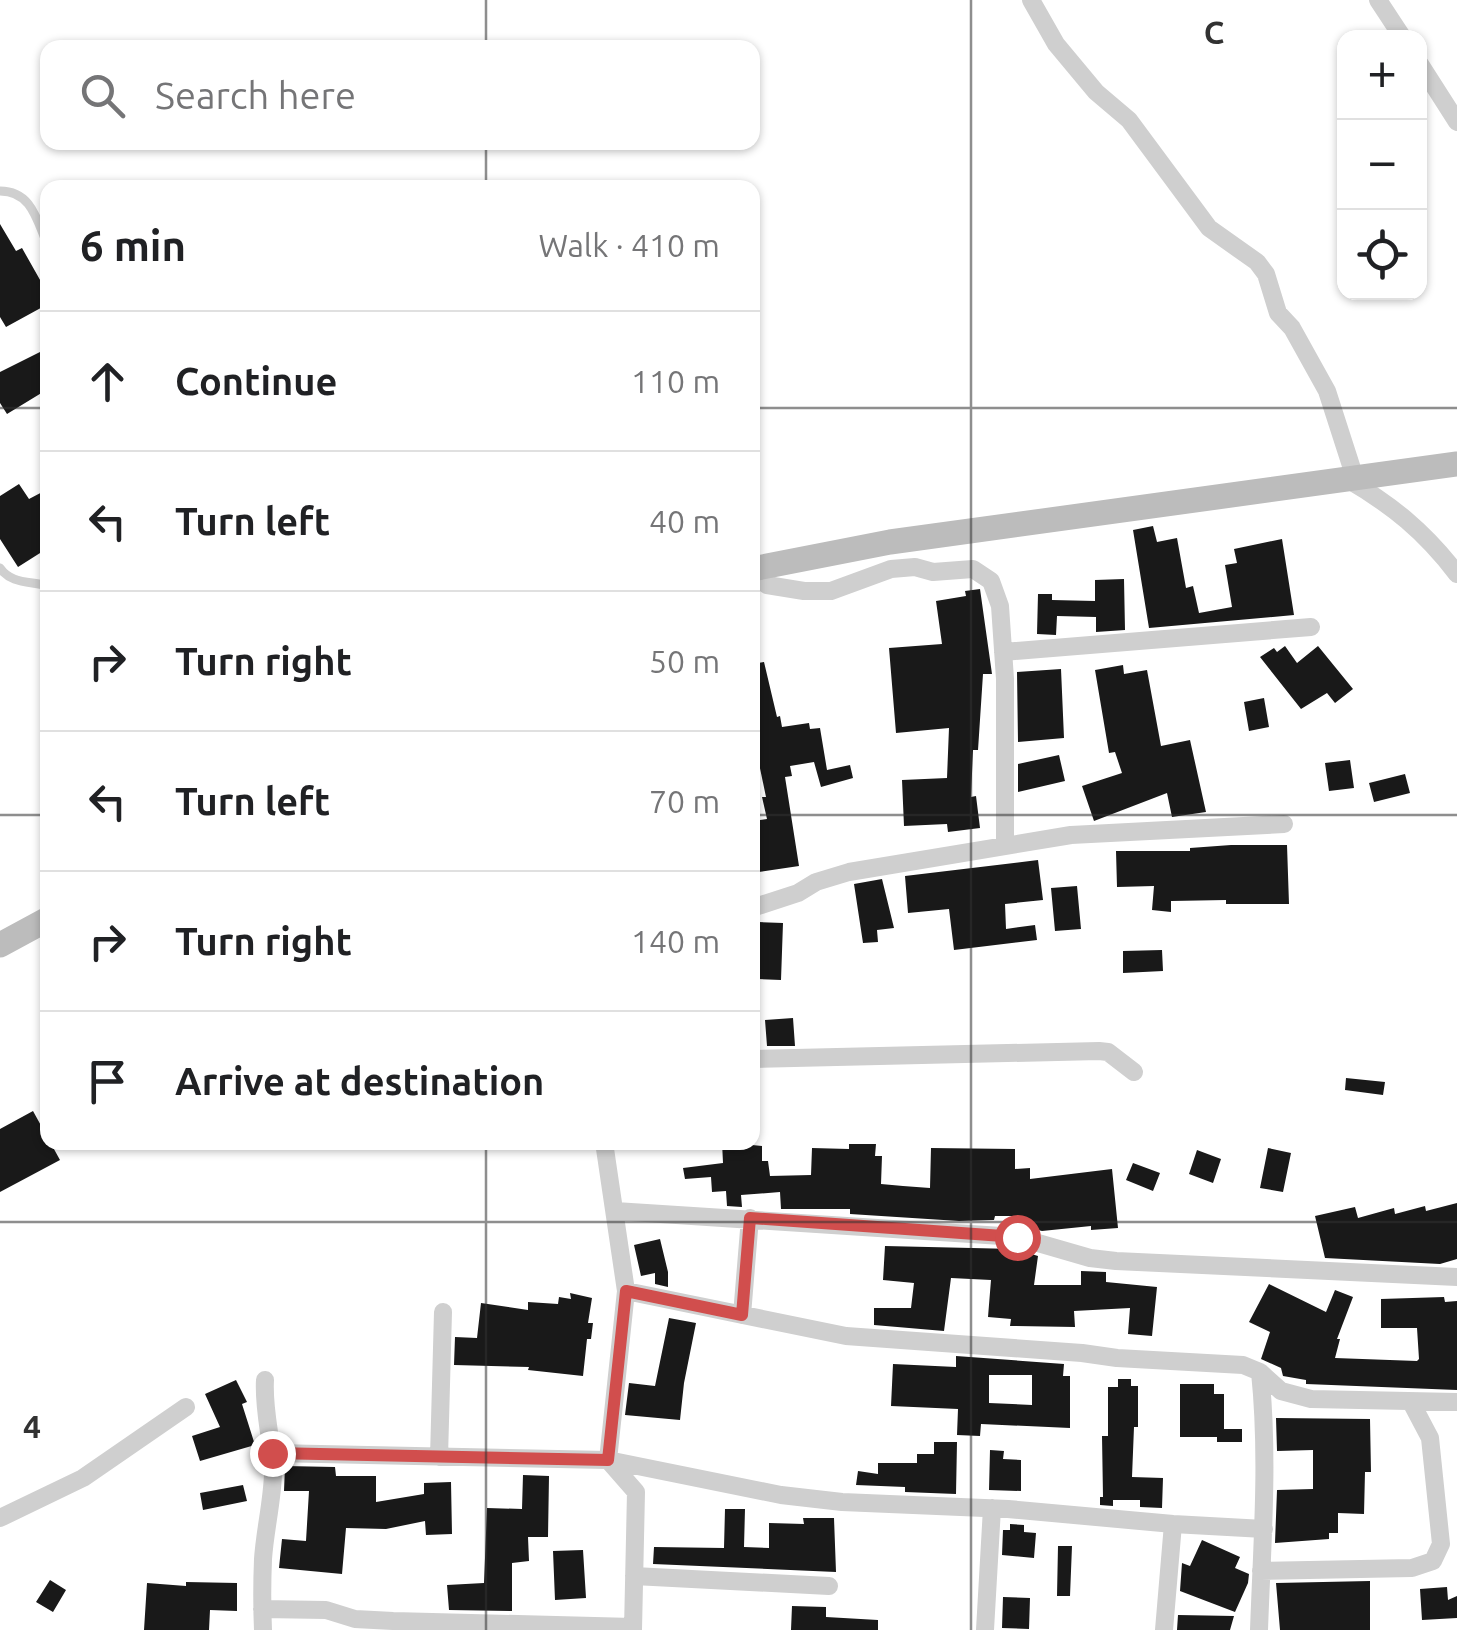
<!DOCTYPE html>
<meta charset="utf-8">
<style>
:root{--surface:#fff;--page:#f2f2f2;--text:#202124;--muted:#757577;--line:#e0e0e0}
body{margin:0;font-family:Ubuntu,sans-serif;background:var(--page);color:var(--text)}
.controls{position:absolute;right:30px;top:30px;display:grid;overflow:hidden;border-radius:20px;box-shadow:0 2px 8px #0004}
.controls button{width:90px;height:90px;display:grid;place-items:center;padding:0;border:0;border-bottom:2px solid var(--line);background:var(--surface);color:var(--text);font:50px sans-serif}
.stop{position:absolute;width:30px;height:30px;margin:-22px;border:8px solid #d14e4d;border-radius:50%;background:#fff}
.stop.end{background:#d14e4d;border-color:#fff;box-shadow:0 2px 10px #0008}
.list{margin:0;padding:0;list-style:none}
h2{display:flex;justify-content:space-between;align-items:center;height:130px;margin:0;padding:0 40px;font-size:42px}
h2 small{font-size:32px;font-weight:400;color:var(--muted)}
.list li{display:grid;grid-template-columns:65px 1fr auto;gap:30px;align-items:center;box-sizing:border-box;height:140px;padding:0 40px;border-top:2px solid var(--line)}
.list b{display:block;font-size:38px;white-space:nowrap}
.list em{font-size:32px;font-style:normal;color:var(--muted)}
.icon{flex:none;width:55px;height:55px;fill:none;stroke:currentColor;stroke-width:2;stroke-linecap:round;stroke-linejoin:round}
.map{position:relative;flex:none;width:1457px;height:1630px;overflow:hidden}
.search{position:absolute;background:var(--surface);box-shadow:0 2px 8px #0004;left:40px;top:40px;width:720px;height:110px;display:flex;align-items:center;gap:25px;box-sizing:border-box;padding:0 35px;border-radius:20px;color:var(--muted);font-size:38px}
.panel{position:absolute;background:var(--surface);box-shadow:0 2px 8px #0004;left:40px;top:180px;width:720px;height:970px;border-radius:20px}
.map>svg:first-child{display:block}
.building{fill:#191919;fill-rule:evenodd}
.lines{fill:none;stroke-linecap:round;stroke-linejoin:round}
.lane{stroke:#cfcfcf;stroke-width:9}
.street{stroke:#cfcfcf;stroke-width:18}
.secondary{stroke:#bcbcbc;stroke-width:25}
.route{stroke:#d14e4d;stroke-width:12}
.grid{fill:none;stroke:#323232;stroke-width:2.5;stroke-opacity:0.55}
.grid-label{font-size:32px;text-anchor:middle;font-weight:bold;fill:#323232;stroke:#fff;stroke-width:10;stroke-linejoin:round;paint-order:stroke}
</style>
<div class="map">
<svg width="1457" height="1630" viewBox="0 0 1457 1630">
<rect width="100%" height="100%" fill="#fff"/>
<!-- building -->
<path class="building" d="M0,224L16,251L22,248L48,294V304L6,327L0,317Z
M48,348V389L7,414L0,403V372Z
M19,484L29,499L48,489V548L18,567L0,539V496Z
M1153,526L1157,542L1177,538L1186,588L1193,586L1199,613L1232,607L1225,565L1237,563L1234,549L1282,539L1294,615L1149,628L1133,530Z
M1124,579L1125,630L1096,632V617L1057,616L1056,635L1037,634L1038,594H1052V600L1095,601V580Z
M980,589L992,674H983L978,750H973L971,797L976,796L980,828L948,832L947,824L904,826L902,780L947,778L949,728L896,733L889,648L942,644L936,601L966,596L965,591Z
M1285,646L1297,663L1318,646L1353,689L1335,703L1327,693L1301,709L1260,657L1274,648L1277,652Z
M764,662L777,717L780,716L782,727L809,723L810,729L820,728L827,770L850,765L853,778L821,787L814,762L790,766L792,776L785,777L799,866L752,873V821L767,819L762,797H766L752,730V664Z
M1123,665L1124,674L1147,670L1161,746L1190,740L1206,812L1172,817L1167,793L1094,821L1082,786L1122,773L1115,752L1109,753L1095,670Z
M1061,669L1064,738L1018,742L1017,672Z
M1264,698L1269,727L1249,731L1244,702Z
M1059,755L1065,781L1018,792V764Z
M1350,760L1354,788L1329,791L1325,763Z
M1405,774L1410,793L1374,802L1369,783Z
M1231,845H1287L1289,904H1226V900L1171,901V912L1152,910L1154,886L1117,887L1116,851H1190V848Z
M1038,860L1043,900L1005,904L1006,929L1035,925L1037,940L954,950L949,909L908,913L905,876Z
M882,879L894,928L877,930L878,942L863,943L854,884Z
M1077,886L1081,929L1055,931L1051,888Z
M759,922L783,923L781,980L756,979L752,942L758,943Z
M1162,950L1163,971L1123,973V951Z
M793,1018L795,1046H767L765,1020Z
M1346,1078L1385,1082L1383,1095L1345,1090Z
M33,1111L60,1160L0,1192V1129Z
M722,1142L762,1146V1161H768L770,1176L811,1175L812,1148L849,1149V1144H876L875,1156H882L881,1184L903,1186L930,1188L931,1148L1015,1149V1169L1030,1168V1179L1112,1169L1118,1228L1091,1230V1226L1042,1231L1018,1225V1216H995L994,1220L959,1221L850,1214V1209H781L780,1192L741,1195L742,1207L727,1206L726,1191L712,1192L711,1177L685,1179L683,1168L723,1163Z
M1268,1148L1291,1153L1283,1192L1260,1188Z
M1197,1150L1221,1159L1213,1183L1189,1174Z
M1133,1163L1160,1173L1153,1191L1126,1180Z
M1457,1203V1259L1440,1264L1325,1258L1315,1216L1355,1207L1358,1218L1394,1208L1395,1214L1425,1206L1426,1211Z
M660,1239L668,1272V1287L655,1284V1273L641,1276L634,1245Z
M885,1246L1015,1249L1038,1256L1034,1285H1081V1271L1106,1272V1282L1157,1287L1152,1336L1128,1334L1130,1308L1074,1311L1075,1327L1010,1326L1011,1319L988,1317L991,1280L951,1278L944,1331L874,1325V1308H911L914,1283L883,1280Z
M1269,1284L1326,1312L1335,1290L1353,1297L1337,1339H1340L1335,1358L1417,1361L1419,1359L1417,1328H1381V1299L1444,1297L1445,1302L1457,1301V1390L1306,1384V1380L1283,1376L1281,1368L1261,1359L1270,1332L1249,1322Z
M570,1293L592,1298L588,1323H593L591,1339H587L583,1376L528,1370L529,1367L454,1365L455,1337L477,1338L481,1303L528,1310V1302L558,1304L559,1297L571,1299Z
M669,1318L696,1323L684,1383L680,1420L625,1415L629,1383L655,1386Z
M956,1356L1064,1364L1063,1376H1070V1428L981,1424L980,1436L957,1435L958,1409L891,1406L893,1364L956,1367ZM989,1375H1032V1405L989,1403Z
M1118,1379H1131V1386H1138V1427H1134L1132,1477L1163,1478L1162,1508L1140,1507V1500H1113V1506L1100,1505V1497H1103L1102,1436H1108V1387H1118Z
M236,1380L247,1402L242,1404L255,1445L200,1461L192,1436L220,1427L205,1394Z
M1180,1384H1214V1394H1224V1429H1242V1442H1217V1437H1180Z
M1276,1418L1370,1419L1371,1472H1365L1364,1514L1338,1513V1533H1329V1539L1275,1543L1277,1490L1313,1489V1450L1277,1451Z
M934,1442H957L956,1494L905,1492V1487L856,1485L858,1471L878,1474V1463H917V1454H934Z
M990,1450L1004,1451L1003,1459L1021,1460V1491L989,1490Z
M285,1466L335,1467L336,1476H376V1502L424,1494V1483L451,1482L452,1534L426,1535L425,1521L386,1529L346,1528L342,1574L279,1568L282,1539L306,1541L309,1491H284Z
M523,1475L549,1476L548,1537H528L529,1561L512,1563V1611L449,1610L447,1585L484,1583L487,1508L522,1509Z
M243,1485L247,1501L203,1510L200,1493Z
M725,1509H745L744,1547L769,1548V1523L804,1524L803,1518H834L836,1572L653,1564L654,1547L724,1548Z
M1010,1524L1024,1525V1532L1036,1533L1034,1558L1002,1555L1003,1530H1010Z
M1202,1540L1240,1557L1235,1568L1249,1574L1248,1583L1235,1612L1180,1591L1182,1563L1190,1566Z
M1058,1546H1072L1070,1596H1057Z
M583,1550L586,1598L555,1600L553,1551Z
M50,1580L66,1590L53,1612L36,1602Z
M1370,1581V1630H1280L1276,1583Z
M186,1582L237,1583V1611L210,1610L209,1630H144L147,1583L186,1586Z
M1447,1587L1448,1600L1457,1596V1618L1422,1620L1420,1589Z
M1003,1597L1030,1598L1029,1629L1002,1628Z
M792,1606L826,1607V1617L878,1620V1630H791Z
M1178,1615L1234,1616L1230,1630H1177Z"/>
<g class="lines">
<!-- lane -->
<path class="lane" d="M0,191C32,191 37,221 48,246
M0,568C11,584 30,581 48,586"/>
<!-- street -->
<path class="street" d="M1031,0L1056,44L1096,92L1129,120L1209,228L1257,262L1266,274L1278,313L1292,328L1327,391L1355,478
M1378,0L1403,38
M1420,64L1457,122
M1347,479C1392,505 1425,532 1457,574
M752,575L767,585L804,591H831L891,569L915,567L933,572L973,569L991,581L1000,606L1005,679V846
M1003,652L1311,627
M752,908L798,893L816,882L849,872L1071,835L1284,824
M752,1059L1099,1051L1108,1052L1134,1072
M604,1142L626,1291L846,1336L1082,1353L1117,1358L1243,1365L1260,1372L1281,1391L1311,1399L1457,1402
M615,1211L1017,1237L1090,1258L1116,1261L1457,1277
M626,1291L608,1460L636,1492L633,1630
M742,1315L750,1218
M273,1453L608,1460L781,1495L842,1502L1008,1509L1173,1524L1264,1529
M439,1457L443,1312
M0,1518L83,1478L186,1407
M1261,1571L1412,1568L1433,1561L1441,1544L1430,1438L1411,1402
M634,1576L829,1586
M262,1609L326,1610L355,1619L393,1621L633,1627
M263,1630C262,1607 262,1583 263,1559C265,1530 272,1503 273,1474C273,1442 263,1412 265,1380
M985,1630L992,1508
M1164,1630L1173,1524
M1259,1630C1262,1544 1269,1458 1260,1372"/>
<!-- secondary -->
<path class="secondary" d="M752,569L890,542L1457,464
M0,945L48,919"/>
</g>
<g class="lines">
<!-- route -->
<path class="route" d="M272,1453L608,1460L626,1291L742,1315L750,1218L1017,1237"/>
</g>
<!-- grid -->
<path class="grid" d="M486,0V48M971,0V1630M486,142V188M0,408H48M752,408H1457M0,815H48M752,815H1457M486,1142V1630M0,1222H1457"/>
<g class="grid-label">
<text x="1214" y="44">C</text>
<text x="32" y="1438">4</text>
</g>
</svg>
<div class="controls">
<button>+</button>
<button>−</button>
<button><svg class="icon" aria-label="locate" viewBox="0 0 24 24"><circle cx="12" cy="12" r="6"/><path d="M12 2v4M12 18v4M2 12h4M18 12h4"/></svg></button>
</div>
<div class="stop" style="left:1017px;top:1237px"></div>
<div class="stop end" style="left:272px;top:1453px"></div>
<div class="search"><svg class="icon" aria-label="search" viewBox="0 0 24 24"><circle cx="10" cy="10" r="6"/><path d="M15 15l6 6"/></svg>Search here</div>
<section class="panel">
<h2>6 min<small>Walk · 410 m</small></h2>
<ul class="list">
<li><svg class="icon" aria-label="ahead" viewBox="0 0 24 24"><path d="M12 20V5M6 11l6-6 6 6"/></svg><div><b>Continue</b></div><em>110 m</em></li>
<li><svg class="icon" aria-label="left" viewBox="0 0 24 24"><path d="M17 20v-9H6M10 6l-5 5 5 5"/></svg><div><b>Turn left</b></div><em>40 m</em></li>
<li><svg class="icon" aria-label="right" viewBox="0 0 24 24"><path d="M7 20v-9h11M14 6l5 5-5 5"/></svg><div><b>Turn right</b></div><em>50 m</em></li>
<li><svg class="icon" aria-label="left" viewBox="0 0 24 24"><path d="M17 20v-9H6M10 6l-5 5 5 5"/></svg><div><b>Turn left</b></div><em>70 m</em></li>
<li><svg class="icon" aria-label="right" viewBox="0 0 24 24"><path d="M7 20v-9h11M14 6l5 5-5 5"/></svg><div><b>Turn right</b></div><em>140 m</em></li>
<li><svg class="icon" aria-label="arrive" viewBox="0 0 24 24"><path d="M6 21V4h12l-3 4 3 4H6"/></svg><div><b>Arrive at destination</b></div></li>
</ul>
</section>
</div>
